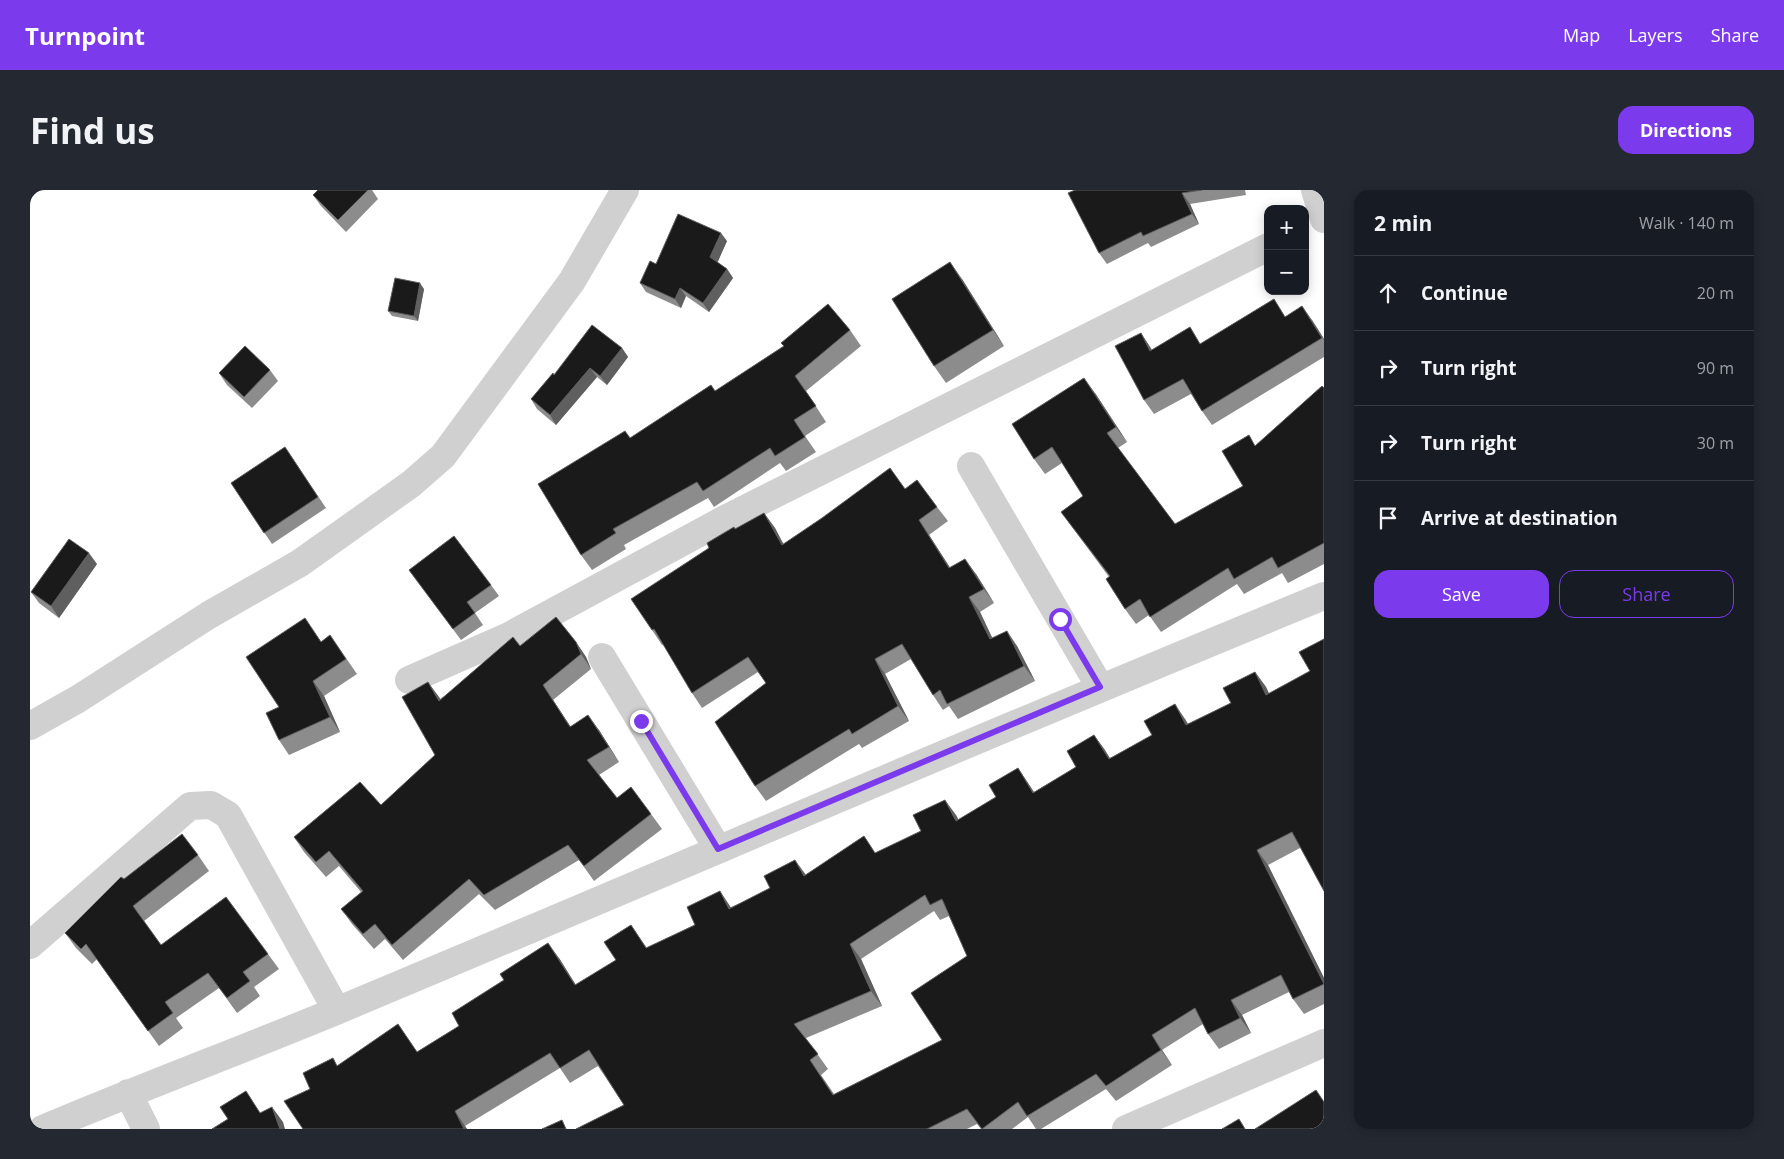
<!DOCTYPE html>
<meta charset="utf-8">
<style>
:root{--surface:#171b24;--page:#242831;--text:#f1f3f6;--muted:#9ea1a6;--line:#363941;--accent:#7c3aed}
body{margin:0;font-family:"Open Sans",sans-serif;background:var(--page);color:var(--text)}
.controls{position:absolute;right:15px;top:15px;display:grid;overflow:hidden;border-radius:10px;box-shadow:0 2px 12px #0003}
.controls button{width:45px;height:45px;display:grid;place-items:center;padding:0;border:0;border-bottom:1px solid var(--line);background:var(--surface);color:var(--text);font:25px sans-serif}
.stop{position:absolute;width:15px;height:15px;margin:-11px;border:4px solid #7c3aed;border-radius:50%;background:#fff}
.stop.end{background:#7c3aed;border-color:#fff;box-shadow:0 1px 5px #0008}
.list{margin:0;padding:0;list-style:none}
h2{display:flex;justify-content:space-between;align-items:center;height:65px;margin:0;padding:0 20px;font-size:21px}
h2 small{font-size:16px;font-weight:400;color:var(--muted)}
.list li{display:grid;grid-template-columns:32px 1fr auto;gap:15px;align-items:center;box-sizing:border-box;height:75px;padding:0 20px;border-top:1px solid var(--line)}
.list b{display:block;font-size:19px;white-space:nowrap}
.list em{font-size:16px;font-style:normal;color:var(--muted)}
.actions{display:flex;gap:10px;padding:15px 20px}
.actions a{flex:1;padding:11px 0;border:1px solid var(--accent);border-radius:15px;text-align:center;font-size:18px;color:var(--accent)}
.actions .main{background:var(--accent);color:#fff}
.icon{flex:none;width:28px;height:28px;fill:none;stroke:currentColor;stroke-width:2;stroke-linecap:round;stroke-linejoin:round}
.map{position:relative;flex:none;width:1294px;height:939px;overflow:hidden;border-radius:15px}
header{display:flex;align-items:center;gap:30px;box-sizing:border-box;height:70px;padding:0 25px;background:var(--accent);color:#fff}
header strong{font-size:24px}
nav{display:flex;gap:28px;margin-inline-start:auto;font-size:18px}
.intro{display:flex;align-items:center;justify-content:space-between;box-sizing:border-box;height:120px;padding:0 30px}
h1{margin:0;font-size:35px}
.button{padding:12px 22px;border-radius:15px;background:var(--accent);color:#fff;font-size:18px;font-weight:700}
main{display:flex;gap:30px;padding:0 30px}
aside{flex:1;background:var(--surface);border-radius:15px;box-shadow:0 2px 12px #0003}
.map>svg:first-child{display:block}
.lines{fill:none;stroke-linecap:round;stroke-linejoin:round}
.minor{stroke:#d0d0d0;stroke-width:28}
.wall{fill:#8c8c8c;fill-rule:evenodd}
.shaded-wall{fill:#5f5f5f}
.building{fill:#1a1a1a;stroke:#5f5f5f;fill-rule:evenodd}
.route{stroke:#7c3aed;stroke-width:6}
</style>
<header>
<strong>Turnpoint</strong>
<nav><a>Map</a><a>Layers</a><a>Share</a></nav>
</header>
<div class="intro"><h1>Find us</h1><a class="button">Directions</a></div>
<main>
<div class="map">
<svg width="1294" height="939" viewBox="0 0 1294 939">
<rect width="100%" height="100%" fill="#fff"/>
<g class="lines">
<!-- minor -->
<path class="minor" d="M1285,0L1294,29
M941,276L1070,497
M572,467L688,659
M379,490L479,446L697,328L1238,57
M0,536L48,509L179,425L270,373L381,294L413,266L542,91L595,0
M0,755L160,616L181,615L198,625L307,821
M98,903L116,939
M13,939C112,897 212,860 311,819C639,682 965,540 1294,406
M1096,939L1294,853"/>
</g>
<!-- wall -->
<path class="wall" d="M288,0H342L348,9L316,42L291,16L283,5Z
M1045,0H1215L1216,5L1160,14L1169,34L1121,57L1118,53L1077,74L1069,63Z
M697,51L687,72L697,79L703,88L679,122L656,106L651,118L616,102L610,93L626,74Z
M932,89L974,156L916,193L904,176Z
M394,99L388,131L362,126L358,121Z
M1256,126L1282,130L1294,149V167L1182,235L1172,221L1161,204L1124,224L1114,210L1111,143L1122,160L1171,154Z
M820,140L831,156L776,201L796,232L775,246L786,262L756,281L750,273L684,317L678,308L594,355L596,359L562,380L551,365L600,248L686,201Z
M592,158L598,167L577,195L567,187L526,235L507,219L501,209L524,185Z
M240,180L248,191L222,218L197,195L189,183Z
M1294,198V374L1258,393L1252,383L1214,404L1207,394L1131,442L1119,425L1106,434L1095,419L1079,387L1031,322L1053,306L1032,273L1015,284L1004,269L1065,203L1097,252L1088,258L1145,334L1213,296L1226,255Z
M255,257L296,318L242,354L201,293Z
M875,299L907,317L918,331L899,345L920,378L946,384L964,413L950,422L962,448L987,456L1005,491L928,529L919,516L913,520L903,505L881,469L855,484L879,531L832,558L829,554L736,611L725,596L736,493L728,482L672,518L662,503L634,454L632,455L622,440L679,358L705,339L734,323L745,338L753,354Z
M67,374L29,428L9,413L1,402Z
M379,380L461,395L469,406L445,423L453,435L431,450Z
M300,445L327,484L294,506L310,542L259,565L249,550V517L291,452Z
M1294,449L1270,658L1238,675L1294,788V814L1274,824L1263,809L1259,802L1212,825L1221,843L1189,859L1178,844L1173,834L1132,860L1142,875L1086,911L1076,899L1011,939H1006L998,927L982,939H951L947,934L937,939H546L594,915L568,876L540,893L530,878L435,936L437,939H273L280,899L308,875L387,862L429,836L529,768L546,795L586,770L601,735L617,758L701,717L776,685L846,663L926,625L928,630L966,607L988,578L1004,602L1046,577L1064,545L1080,568L1155,529L1158,534L1201,513L1225,482L1236,497L1239,504L1280,481ZM904,721L910,730L919,726L937,766L912,850L804,904L791,885L798,879L776,848L852,816L831,769Z
M546,452L556,467L561,479L523,510L540,536L569,540L589,572L569,585L587,608L621,624L632,639L564,691L549,670L465,720L449,704L373,770L355,749L344,759L322,734L311,719L331,702L309,676L296,687L274,662L264,647L351,615L405,565L409,507L410,509L490,456Z
M168,665L179,681L114,731L131,755L238,764L249,779L224,797L230,806L207,823L189,798L146,828L153,838L129,856L67,769L62,774L46,758L35,743L94,689Z"/>
<!-- shaded-wall -->
<path class="shaded-wall" d="M1152,3L1160,14L1169,34L1162,24Z
M691,43L697,51L686,76L680,67Z
M920,72L932,89L974,156L963,140Z
M697,79L703,88L679,122L673,113Z
M390,93L394,99L388,131L384,126Z
M650,98L656,106L651,118L645,109Z
M1272,116L1282,130L1294,149V150Z
M1111,143L1120,157L1130,175L1120,161Z
M592,158L598,167L577,195L570,186Z
M560,178L567,187L526,235L520,225Z
M1054,188L1065,203L1097,252L1086,237Z
M734,323L745,338L762,370L752,355Z
M889,330L899,345L930,393L919,378Z
M59,363L67,374L29,428L21,416Z
M935,369L946,384L964,413L954,399Z
M939,407L950,422L970,464L960,449Z
M977,441L987,456L1005,491L994,476Z
M546,452L556,467L561,479L551,464Z
M845,469L855,484L879,531L868,516Z
M1225,482L1236,497L1247,520L1236,505Z
M283,491L294,506L310,542L300,527Z
M398,492L409,507L419,526L409,511Z
M513,495L523,510L550,551L540,537Z
M1145,514L1155,529L1167,550L1156,535Z
M558,525L569,540L589,572L579,557Z
M1064,545L1075,560L1089,584L1079,569Z
M988,578L998,593L1014,618L1003,603Z
M915,610L926,625L937,646L926,631Z
M1227,660L1238,675L1294,788V794Z
M765,670L776,685L774,686Z
M690,701L700,716L709,734L699,719Z
M518,753L529,768L555,810L545,795Z
M820,754L831,769L852,816L841,801Z
M1201,810L1212,825L1221,843L1210,828Z
M1122,845L1142,875L1131,860Z
M242,917L253,932L255,939H250Z
M425,921L437,939H434Z"/>
<!-- building -->
<path class="building" d="M288,0H338L308,30L283,5Z
M1045,0H1172L1152,3L1162,24L1113,46L1111,42L1069,63L1038,3Z
M648,24L691,43L680,67L697,79L673,113L650,98L645,109L610,93L620,71L626,74Z
M920,72L963,140L904,176L862,109Z
M365,88L390,93L384,126L358,121Z
M1244,109L1255,127L1272,116L1292,148L1172,221L1153,189L1114,210L1085,156L1111,143L1120,161L1160,137L1170,154Z
M798,114L820,140L765,186L786,216L764,230L775,247L745,266L740,258L673,301L667,292L583,339L586,343L551,365L508,294L595,241L600,248L681,195L685,201L754,156L751,153Z
M562,135L592,158L570,186L560,178L520,225L501,209L523,183L524,185Z
M215,156L240,180L214,207L189,183Z
M1054,188L1086,237L1077,243L1145,334L1213,296L1192,261L1219,245L1225,256L1292,196L1294,198V353L1248,378L1242,367L1204,389L1198,378L1120,427L1110,409L1095,419L1076,389L1080,386L1031,322L1053,306L1022,257L1004,269L982,234Z
M255,257L288,307L234,343L201,293Z
M860,278L875,299L887,290L907,317L889,330L919,378L935,369L954,399L939,407L960,449L977,441L994,476L917,514L910,500L903,505L872,454L845,469L868,516L822,544L819,539L725,596L685,532L736,493L718,467L662,503L624,439L622,440L601,409L679,358L677,353L704,337L705,339L734,323L752,355L792,328Z
M424,346L461,395L437,412L445,423L423,439L379,380Z
M39,349L59,363L21,416L1,402Z
M526,427L546,452L551,464L513,495L540,537L558,525L579,557L557,570L587,608L601,597L621,624L554,676L538,655L454,705L439,689L362,755L345,734L333,744L311,719L333,701L299,661L286,672L264,647L330,592L351,615L405,565L372,507L398,492L409,511L483,447L490,456Z
M275,428L291,452L300,445L316,469L283,491L300,527L249,550L236,523L249,517L216,467Z
M1294,449V701L1262,642L1227,660L1294,794L1263,809L1251,785L1201,810L1210,828L1178,844L1165,818L1122,845L1131,860L1076,896L1066,884L997,926L988,912L952,939L937,919L897,939H546L594,915L559,860L530,878L520,863L425,921L434,939H273L254,911L280,899L273,883L303,868L307,876L368,834L387,862L429,836L422,823L474,790L470,784L518,753L545,795L586,770L574,752L601,735L616,758L665,735L657,717L690,701L699,719L740,698L734,686L765,670L774,686L834,646L845,663L891,641L883,625L915,610L926,631L966,607L959,595L988,578L1003,603L1046,577L1037,561L1064,545L1079,569L1122,545L1114,531L1145,514L1156,535L1201,513L1193,498L1225,482L1236,505L1280,481L1269,462ZM895,705L900,715L912,709L937,766L881,803L912,850L803,905L780,870L788,864L764,834L841,801L820,754Z
M152,644L168,665L103,716L131,755L196,707L238,764L213,782L220,791L197,808L178,783L135,812L143,823L118,841L56,754L51,759L35,743L91,687L94,689Z
M1286,900L1294,912V939H1225Z
M216,901L230,923L242,917L250,939H182L198,929L190,917Z
M1209,929L1215,939H1192Z
M532,930L536,939H512Z"/>
<g class="lines">
<!-- route -->
<path class="route" d="M611,531L688,659L1070,497L1030,429"/>
</g>
</svg>
<div class="controls">
<button>+</button>
<button>−</button>
</div>
<div class="stop" style="left:1030px;top:429px"></div>
<div class="stop end" style="left:611px;top:531px"></div>
</div>
<aside>
<h2>2 min<small>Walk · 140 m</small></h2>
<ul class="list">
<li><svg class="icon" aria-label="ahead" viewBox="0 0 24 24"><path d="M12 20V5M6 11l6-6 6 6"/></svg><div><b>Continue</b></div><em>20 m</em></li>
<li><svg class="icon" aria-label="right" viewBox="0 0 24 24"><path d="M7 20v-9h11M14 6l5 5-5 5"/></svg><div><b>Turn right</b></div><em>90 m</em></li>
<li><svg class="icon" aria-label="right" viewBox="0 0 24 24"><path d="M7 20v-9h11M14 6l5 5-5 5"/></svg><div><b>Turn right</b></div><em>30 m</em></li>
<li><svg class="icon" aria-label="arrive" viewBox="0 0 24 24"><path d="M6 21V4h12l-3 4 3 4H6"/></svg><div><b>Arrive at destination</b></div></li>
</ul>
<div class="actions"><a class="main">Save</a><a>Share</a></div>
</aside>
</main>
